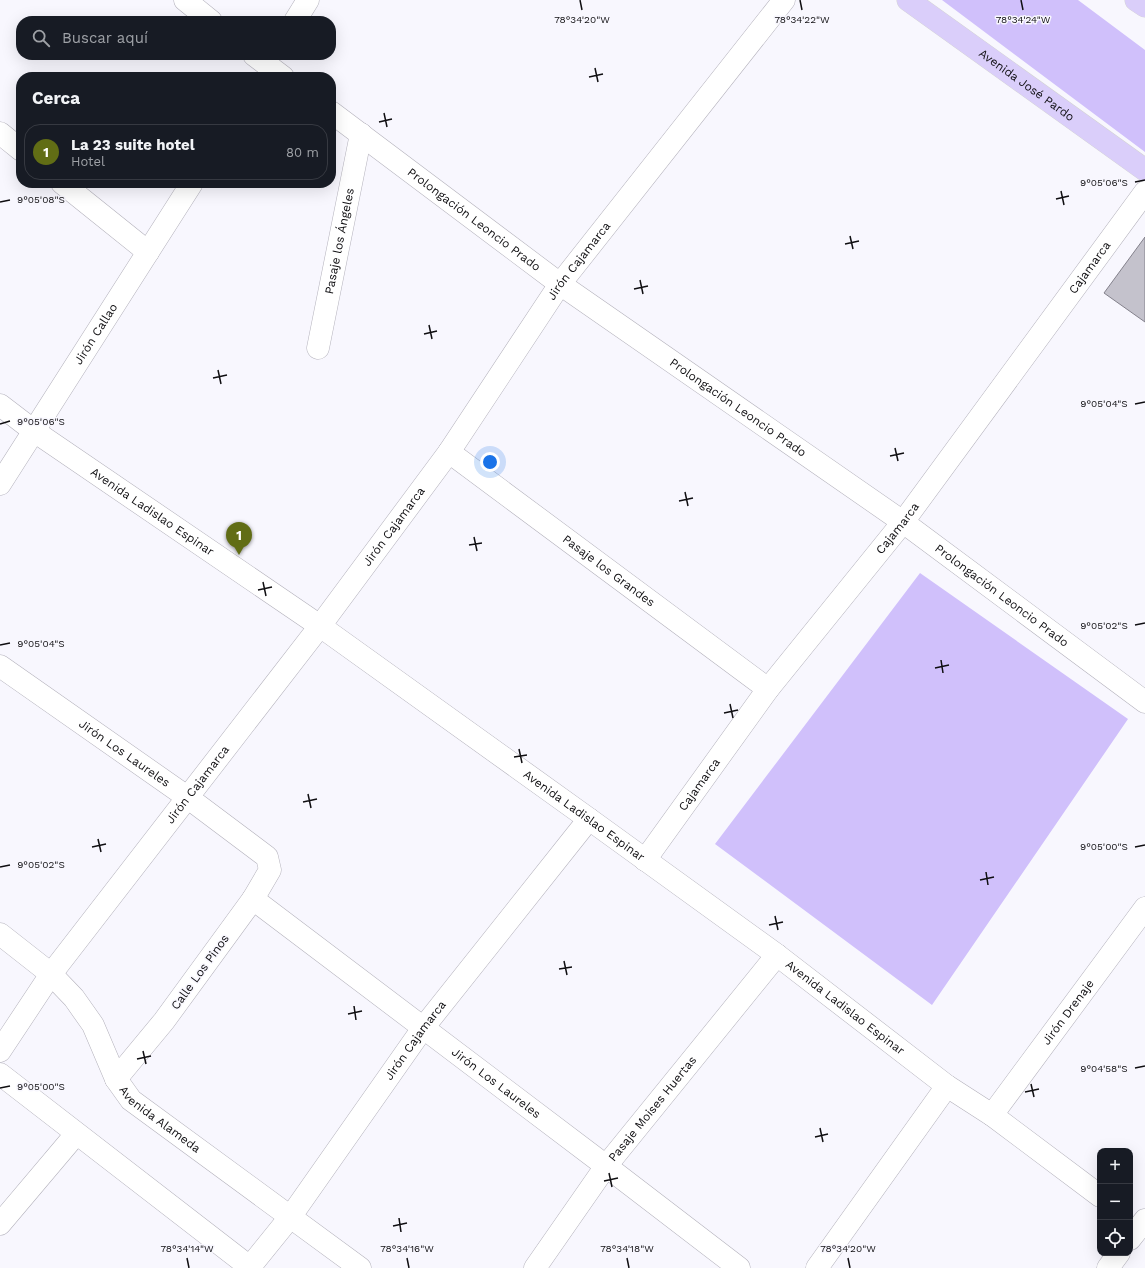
<!DOCTYPE html>
<html lang="es">
<meta charset="utf-8">
<style>
:root{--surface:#171b24;--page:#242831;--text:#f1f3f6;--muted:#9ea1a6;--line:#363941;--accent:#616d15}
body{margin:0;font-family:"Work Sans",sans-serif;background:var(--page);color:var(--text)}
.controls{position:absolute;right:12px;bottom:12px;display:grid;overflow:hidden;border-radius:8px;box-shadow:0 4px 16px #0002}
.controls button{width:36px;height:36px;display:grid;place-items:center;padding:0;border:0;border-bottom:1px solid var(--line);background:var(--surface);color:var(--text);font:20px sans-serif}
.you{position:absolute;left:490px;top:462px;width:14px;height:14px;margin:-10px;border:3px solid #fff;border-radius:50%;background:#1a73e8;box-shadow:0 0 0 6px #1a73e833}
.badge{display:grid;place-items:center;width:26px;height:26px;border-radius:50%;background:var(--accent);color:#fff;font-size:13px;font-weight:700}
.pin{position:absolute;translate:-50% -33px;filter:drop-shadow(0 1px 2px #0008)}
.pin::after{content:'';position:absolute;top:21px;width:14px;height:12px;background:inherit;clip-path:polygon(0 0,100% 0,50% 100%)}
.list{margin:0;padding:0;list-style:none}
h2{display:flex;justify-content:space-between;align-items:center;height:52px;margin:0;padding:0 16px;font-size:17px}
h2 small{font-size:13px;font-weight:400;color:var(--muted)}
.list li{display:grid;grid-template-columns:26px 1fr auto;gap:12px;align-items:center;box-sizing:border-box;height:56px;margin:0 8px 8px;padding:0 8px;border:1px solid var(--line);border-radius:16px}
.list b{display:block;font-size:15px;white-space:nowrap}
.list p{margin:0;font-size:13px;white-space:nowrap;color:var(--muted)}
.list em{font-size:13px;font-style:normal;color:var(--muted)}
.icon{flex:none;width:22px;height:22px;fill:none;stroke:currentColor;stroke-width:2;stroke-linecap:round;stroke-linejoin:round}
.map{position:relative;flex:none;width:1145px;height:1268px;overflow:hidden}
.search{position:absolute;background:var(--surface);box-shadow:0 4px 16px #0002;left:16px;top:16px;width:320px;height:44px;display:flex;align-items:center;gap:10px;box-sizing:border-box;padding:0 14px;border-radius:16px;color:var(--muted);font-size:15px}
.panel{position:absolute;background:var(--surface);box-shadow:0 4px 16px #0002;left:16px;top:72px;width:320px;height:116px;border-radius:16px}
.map>svg:first-child{display:block}
.green{fill:#d0c0fb}
.building{fill:#c4c2cc;stroke:#83818b}
.lines{fill:none;stroke-linecap:round;stroke-linejoin:round}
.minor-casing{stroke:#b3b1bb;stroke-width:23}
.major-casing{stroke:#d4d4d4;stroke-width:23}
.minor{stroke:#fff;stroke-width:22}
.major{stroke:#dacefa;stroke-width:22}
.ticks{fill:none;stroke:#0f0e11;stroke-width:1.5}
.labels{text-anchor:middle;stroke-width:3;stroke-linejoin:round;paint-order:stroke}
.street-label{font-size:12px;fill:#0f0e11;stroke:#f8f7fe}
.ticks-label{font-size:10px;text-anchor:middle;fill:#0f0e11;stroke:#f8f7fe;stroke-width:3;stroke-linejoin:round;paint-order:stroke}
</style>
<div class="map">
<svg width="1145" height="1268" viewBox="0 0 1145 1268">
<rect width="100%" height="100%" fill="#f8f7fe"/>
<!-- green -->
<path class="green" d="M942,0H1078L1145,50V152Z
M920,573L1128,719L932,1005L715,844Z"/>
<!-- building -->
<path class="building" d="M1145,237V322L1104,293Z"/>
<g class="lines">
<!-- minor casing -->
<g class="minor-casing">
<g id="minor">
<path d="M185,0L211,21"/>
<path d="M295,21L308,0"/>
<path d="M254,55L283,77"/>
<path id="s1" d="M331,112L560,284L903,522L1145,702"/>
<path d="M0,133L21,150"/>
<path d="M62,183L148,252"/>
<path id="s2" d="M318,348L361,134"/>
<path id="s3" d="M0,405L34,431L320,626L589,819L777,955L947,1086L992,1115L1100,1196"/>
<path id="s4" d="M449,452L768,689"/>
<path id="s5" d="M0,484L192,183"/>
<path id="s6" d="M0,666L187,797L267,857L270,870L253,899L164,1021L116,1079"/>
<path id="s7" d="M645,860L768,689L903,522L1145,192"/>
<path id="s8" d="M253,899L606,1166L739,1268"/>
<path id="s9" d="M0,934L51,974L74,998L93,1025L116,1079L131,1100L360,1268"/>
<path id="s10" d="M0,1051L51,974L320,626L449,452L560,284L784,0"/>
<path d="M0,1074L251,1268"/>
<path id="s11" d="M992,1115L1145,908"/>
<path d="M0,1224L76,1134"/>
<path d="M1130,1239L1145,1220"/>
<path id="s12" d="M249,1268L291,1216L423,1028L589,819"/>
<path id="s13" d="M535,1268L606,1166L777,955"/>
<path d="M817,1268L947,1086"/>
<path d="M1108,1268L1119,1253"/>
</g>
</g>
<!-- major casing -->
<g class="major-casing">
<g id="major">
<path id="s14" d="M908,0L1145,170"/>
<path d="M1136,0L1145,6"/>
</g>
</g>
<!-- minor -->
<use href="#minor" class="minor"/>
<!-- major -->
<use href="#major" class="major"/>
</g>
<!-- ticks -->
<path class="ticks" d="M580,0L582,10M800,0L802,10M1021,0L1023,10M595,68L598,82M589,77L603,74M384,113L387,127M379,122L392,119M1135,182L1145,180M1061,191L1064,205M1056,199L1069,196M0,202L10,200M850,236L853,249M845,244L859,241M640,280L643,294M634,289L648,286M429,325L432,339M424,334L437,331M218,370L221,384M213,378L227,375M1135,404L1145,402M0,424L10,421M895,448L898,461M890,456L904,453M685,492L688,506M679,501L693,498M474,537L477,551M469,545L482,543M263,582L266,596M258,590L272,587M1135,625L1145,623M0,645L10,643M941,660L943,673M935,668L949,665M730,704L733,718M724,713L738,710M519,749L522,763M514,757L527,755M308,794L311,808M303,802L317,799M98,839L101,852M92,847L106,844M1135,847L1145,845M0,867L10,865M986,872L988,885M980,880L994,877M775,916L778,930M769,925L783,922M564,961L567,975M559,969L572,967M354,1006L356,1020M348,1014L362,1011M143,1051L146,1064M137,1059L151,1056M1135,1068L1145,1066M1031,1084L1034,1097M0,1088L10,1086M1025,1092L1039,1089M820,1128L823,1142M815,1137L828,1134M609,1173L612,1187M604,1181L618,1178M399,1218L401,1232M393,1226L407,1223M187,1258L189,1268M407,1258L409,1268M627,1258L629,1268M848,1258L850,1268"/>
<g class="labels">
<!-- street labels -->
<g class="street-label">
<text dy="4" stroke="none"><textPath href="#s14" startOffset="146">Avenida José Pardo</textPath></text>
<text dy="4" stroke="none"><textPath href="#s1" startOffset="179">Prolongación Leoncio Prado</textPath></text>
<text dy="4" stroke="none"><textPath href="#s2" startOffset="109">Pasaje los Ángeles</textPath></text>
<text dy="4" stroke="none"><textPath href="#s10" startOffset="980">Jirón Cajamarca</textPath></text>
<text dy="4" stroke="none"><textPath href="#s7" startOffset="741">Cajamarca</textPath></text>
<text dy="4" stroke="none"><textPath href="#s5" startOffset="178">Jirón Callao</textPath></text>
<text dy="4" stroke="none"><textPath href="#s1" startOffset="503">Prolongación Leoncio Prado</textPath></text>
<text dy="4" stroke="none"><textPath href="#s3" startOffset="186">Avenida Ladislao Espinar</textPath></text>
<text dy="4" stroke="none"><textPath href="#s10" startOffset="656">Jirón Cajamarca</textPath></text>
<text dy="4" stroke="none"><textPath href="#s7" startOffset="417">Cajamarca</textPath></text>
<text dy="4" stroke="none"><textPath href="#s4" startOffset="199">Pasaje los Grandes</textPath></text>
<text dy="4" stroke="none"><textPath href="#s1" startOffset="827">Prolongación Leoncio Prado</textPath></text>
<text dy="4" stroke="none"><textPath href="#s6" startOffset="152">Jirón Los Laureles</textPath></text>
<text dy="4" stroke="none"><textPath href="#s10" startOffset="332">Jirón Cajamarca</textPath></text>
<text dy="4" stroke="none"><textPath href="#s7" startOffset="93">Cajamarca</textPath></text>
<text dy="4" stroke="none"><textPath href="#s3" startOffset="714">Avenida Ladislao Espinar</textPath></text>
<text transform="translate(200 972) rotate(-54)" y="4">Calle Los Pinos</text>
<text dy="4" stroke="none"><textPath href="#s3" startOffset="1038">Avenida Ladislao Espinar</textPath></text>
<text dy="4" stroke="none"><textPath href="#s11" startOffset="128">Jirón Drenaje</textPath></text>
<text dy="4" stroke="none"><textPath href="#s12" startOffset="282">Jirón Cajamarca</textPath></text>
<text dy="4" stroke="none"><textPath href="#s8" startOffset="305">Jirón Los Laureles</textPath></text>
<text dy="4" stroke="none"><textPath href="#s13" startOffset="198">Pasaje Moises Huertas</textPath></text>
<text dy="4" stroke="none"><textPath href="#s9" startOffset="250">Avenida Alameda</textPath></text>
</g>
</g>
<g class="ticks-label">
<text x="582" y="23">78°34'20"W</text>
<text x="802" y="23">78°34'22"W</text>
<text x="1023" y="23">78°34'24"W</text>
<text x="1104" y="186">9°05'06"S</text>
<text x="41" y="203">9°05'08"S</text>
<text x="1104" y="407">9°05'04"S</text>
<text x="41" y="425">9°05'06"S</text>
<text x="1104" y="629">9°05'02"S</text>
<text x="41" y="647">9°05'04"S</text>
<text x="1104" y="850">9°05'00"S</text>
<text x="41" y="868">9°05'02"S</text>
<text x="1104" y="1072">9°04'58"S</text>
<text x="41" y="1090">9°05'00"S</text>
<text x="187" y="1252">78°34'14"W</text>
<text x="407" y="1252">78°34'16"W</text>
<text x="627" y="1252">78°34'18"W</text>
<text x="848" y="1252">78°34'20"W</text>
</g>
</svg>
<div class="controls">
<button>+</button>
<button>−</button>
<button><svg class="icon" aria-label="locate" viewBox="0 0 24 24"><circle cx="12" cy="12" r="6"/><path d="M12 2v4M12 18v4M2 12h4M18 12h4"/></svg></button>
</div>
<div class="you"></div>
<div class="pin badge" style="left:239px;top:555px">1</div>
<div class="search"><svg class="icon" aria-label="search" viewBox="0 0 24 24"><circle cx="10" cy="10" r="6"/><path d="M15 15l6 6"/></svg>Buscar aquí</div>
<section class="panel">
<h2>Cerca<small></small></h2>
<ul class="list">
<li><span class="badge">1</span><div><b>La 23 suite hotel</b><p>Hotel</p></div><em>80 m</em></li>
</ul>
</section>
</div>
